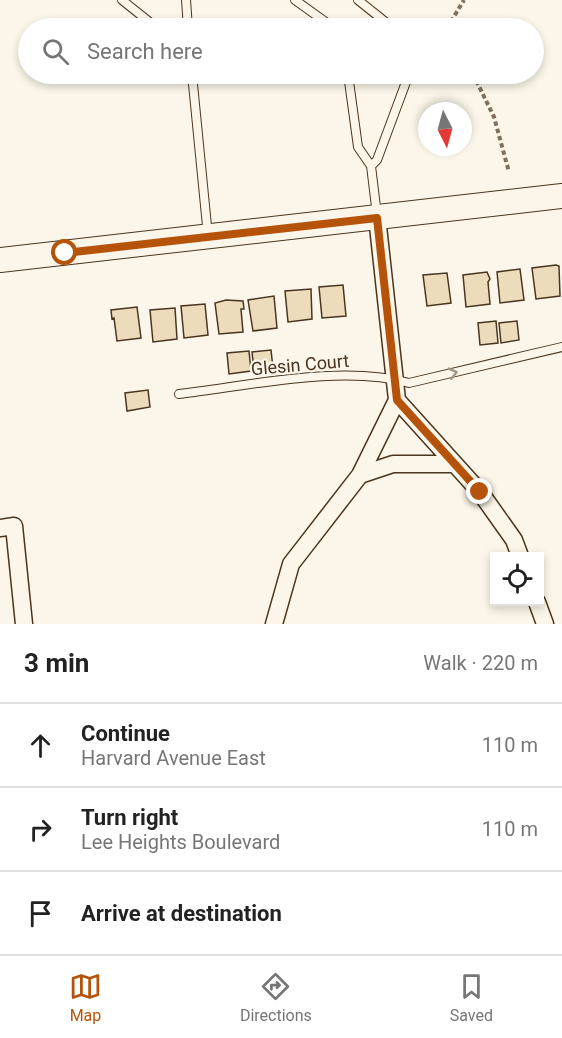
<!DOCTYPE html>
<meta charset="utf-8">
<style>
:root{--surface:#fff;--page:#f6f6f6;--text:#222;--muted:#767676;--line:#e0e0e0;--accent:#b45309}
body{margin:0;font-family:Roboto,sans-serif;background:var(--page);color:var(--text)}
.controls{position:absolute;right:18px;bottom:18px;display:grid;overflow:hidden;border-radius:0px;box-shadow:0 3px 9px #0003}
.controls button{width:54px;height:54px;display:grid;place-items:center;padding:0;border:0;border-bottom:2px solid var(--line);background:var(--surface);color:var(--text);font:30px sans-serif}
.compass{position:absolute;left:418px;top:102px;width:54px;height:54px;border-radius:50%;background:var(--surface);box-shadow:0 3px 9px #0003;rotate:174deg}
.stop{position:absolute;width:18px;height:18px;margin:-14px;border:4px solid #b45309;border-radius:50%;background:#fff}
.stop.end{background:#b45309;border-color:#fff;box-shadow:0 2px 6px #0008}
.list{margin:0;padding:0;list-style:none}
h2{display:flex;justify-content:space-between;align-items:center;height:78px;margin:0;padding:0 24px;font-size:26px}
h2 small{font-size:20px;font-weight:400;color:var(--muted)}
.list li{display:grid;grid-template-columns:39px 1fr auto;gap:18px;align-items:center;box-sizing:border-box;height:84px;padding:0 24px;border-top:2px solid var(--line)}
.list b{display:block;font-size:22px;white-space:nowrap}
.list p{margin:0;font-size:20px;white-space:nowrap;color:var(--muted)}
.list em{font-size:20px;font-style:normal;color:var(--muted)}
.icon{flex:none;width:33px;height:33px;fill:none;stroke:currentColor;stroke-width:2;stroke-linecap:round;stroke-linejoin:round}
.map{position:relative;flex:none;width:562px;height:624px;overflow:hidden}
.search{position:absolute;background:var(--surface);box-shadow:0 3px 9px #0003;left:18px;right:18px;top:18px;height:66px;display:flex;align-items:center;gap:15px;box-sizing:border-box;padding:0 21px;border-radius:33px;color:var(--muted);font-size:22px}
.sheet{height:330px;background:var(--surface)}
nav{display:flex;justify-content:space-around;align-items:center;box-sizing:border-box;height:84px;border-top:2px solid var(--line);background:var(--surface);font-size:16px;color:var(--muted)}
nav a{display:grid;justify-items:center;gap:3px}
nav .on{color:var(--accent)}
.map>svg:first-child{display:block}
.building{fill:#ecdcbc;stroke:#4a3520;stroke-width:1.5}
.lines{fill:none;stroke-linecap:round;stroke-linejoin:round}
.service-casing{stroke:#4a3520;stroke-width:10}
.minor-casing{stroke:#4a3520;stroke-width:19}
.secondary-casing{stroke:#4a3520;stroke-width:26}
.path{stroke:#7f6f5c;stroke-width:4;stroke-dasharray:4.5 3;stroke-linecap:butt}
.service{stroke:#fbf6e9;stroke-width:8}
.minor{stroke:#fbf6e9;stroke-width:16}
.secondary{stroke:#fbf6e9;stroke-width:24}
.oneway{stroke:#a29684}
.route{stroke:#b45309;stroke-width:8}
.labels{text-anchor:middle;stroke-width:4.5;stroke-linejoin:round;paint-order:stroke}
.street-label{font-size:18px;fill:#4a3520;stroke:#fbf6e9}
</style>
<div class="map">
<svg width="562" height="624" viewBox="0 0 562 624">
<rect width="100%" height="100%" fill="#fbf6e9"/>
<!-- building -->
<path class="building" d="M556,265L559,266L560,296L536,299L532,268Z
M520,269L524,300L500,303L497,272Z
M487,272L490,279L488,282L490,304L466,307L463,275Z
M447,273L451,303L427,306L423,275Z
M343,285L346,316L322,318L319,287Z
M311,289L312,319L288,322L285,291Z
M274,296L277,328L253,331L248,300Z
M226,300L243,301L244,309H241L243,332L219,334L215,303Z
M205,304L208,335L184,338L181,306Z
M137,307L141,338L117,341L114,318L112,319L111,310Z
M175,308L177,339L153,342L150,310Z
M496,321L498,343L480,345L478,323Z
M517,321L519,340L501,343L499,323Z
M271,350L273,368L254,370L252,352Z
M249,351L251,371L229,374L227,353Z
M148,390L150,407L127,411L125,393Z"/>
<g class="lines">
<!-- service casing -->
<g class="service-casing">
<path id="service" d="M122,0L157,28
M186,0L188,28
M295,0L334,28
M358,0L393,28
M192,74L208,236
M348,74L358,147L371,166L377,215
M394,74L405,82
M371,166L377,160L409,74
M179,394C248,386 343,364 409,383L562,347"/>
</g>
<!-- minor casing -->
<g class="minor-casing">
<path id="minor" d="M377,217L397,400L480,492L514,540L520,556
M360,475L393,464H454
M0,528L14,526L24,624
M537,602L545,624
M274,624L291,564L360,475L397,400"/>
</g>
<!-- secondary casing -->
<g class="secondary-casing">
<path id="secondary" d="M0,260L562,196"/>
</g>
<!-- path -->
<path class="path" d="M447,28L464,0
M473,74L494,117L509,172"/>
<!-- service -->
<use href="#service" class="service"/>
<!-- minor -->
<use href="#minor" class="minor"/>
<!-- secondary -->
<use href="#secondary" class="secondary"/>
</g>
<!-- one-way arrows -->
<defs><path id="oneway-chevron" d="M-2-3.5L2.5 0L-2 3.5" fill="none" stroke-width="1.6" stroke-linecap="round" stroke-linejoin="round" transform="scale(1.5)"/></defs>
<use class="oneway" href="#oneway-chevron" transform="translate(453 373) rotate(-13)"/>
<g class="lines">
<!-- route -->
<path class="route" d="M65,253L377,218L397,400L480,492"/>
</g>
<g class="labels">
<!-- street labels -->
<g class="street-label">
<text transform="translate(300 365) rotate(-5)" y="6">Glesin Court</text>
</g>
</g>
</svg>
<div class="controls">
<button><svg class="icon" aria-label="locate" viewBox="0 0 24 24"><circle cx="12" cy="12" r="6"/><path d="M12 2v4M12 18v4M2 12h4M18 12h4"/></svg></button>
</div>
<svg class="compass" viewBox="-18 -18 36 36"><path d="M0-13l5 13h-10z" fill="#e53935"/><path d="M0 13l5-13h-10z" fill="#767676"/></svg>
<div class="stop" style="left:65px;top:253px"></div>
<div class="stop end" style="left:480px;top:492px"></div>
<div class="search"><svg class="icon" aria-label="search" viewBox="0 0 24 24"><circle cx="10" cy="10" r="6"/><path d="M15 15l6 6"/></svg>Search here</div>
</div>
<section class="sheet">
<h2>3 min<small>Walk · 220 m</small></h2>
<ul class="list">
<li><svg class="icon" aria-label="ahead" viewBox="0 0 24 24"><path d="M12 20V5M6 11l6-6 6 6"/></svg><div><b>Continue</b><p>Harvard Avenue East</p></div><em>110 m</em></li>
<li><svg class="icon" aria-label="right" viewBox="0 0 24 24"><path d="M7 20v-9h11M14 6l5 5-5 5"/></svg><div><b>Turn right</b><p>Lee Heights Boulevard</p></div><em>110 m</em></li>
<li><svg class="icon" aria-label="arrive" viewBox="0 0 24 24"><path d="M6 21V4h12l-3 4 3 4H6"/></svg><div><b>Arrive at destination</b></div></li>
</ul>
</section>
<nav>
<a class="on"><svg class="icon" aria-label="map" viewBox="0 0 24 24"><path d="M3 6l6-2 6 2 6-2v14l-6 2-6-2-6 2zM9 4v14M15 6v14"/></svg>Map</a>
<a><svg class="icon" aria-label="directions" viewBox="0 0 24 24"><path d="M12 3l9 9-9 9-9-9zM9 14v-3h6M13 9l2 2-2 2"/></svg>Directions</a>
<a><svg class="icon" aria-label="saved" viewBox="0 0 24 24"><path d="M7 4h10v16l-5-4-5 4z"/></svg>Saved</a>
</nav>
